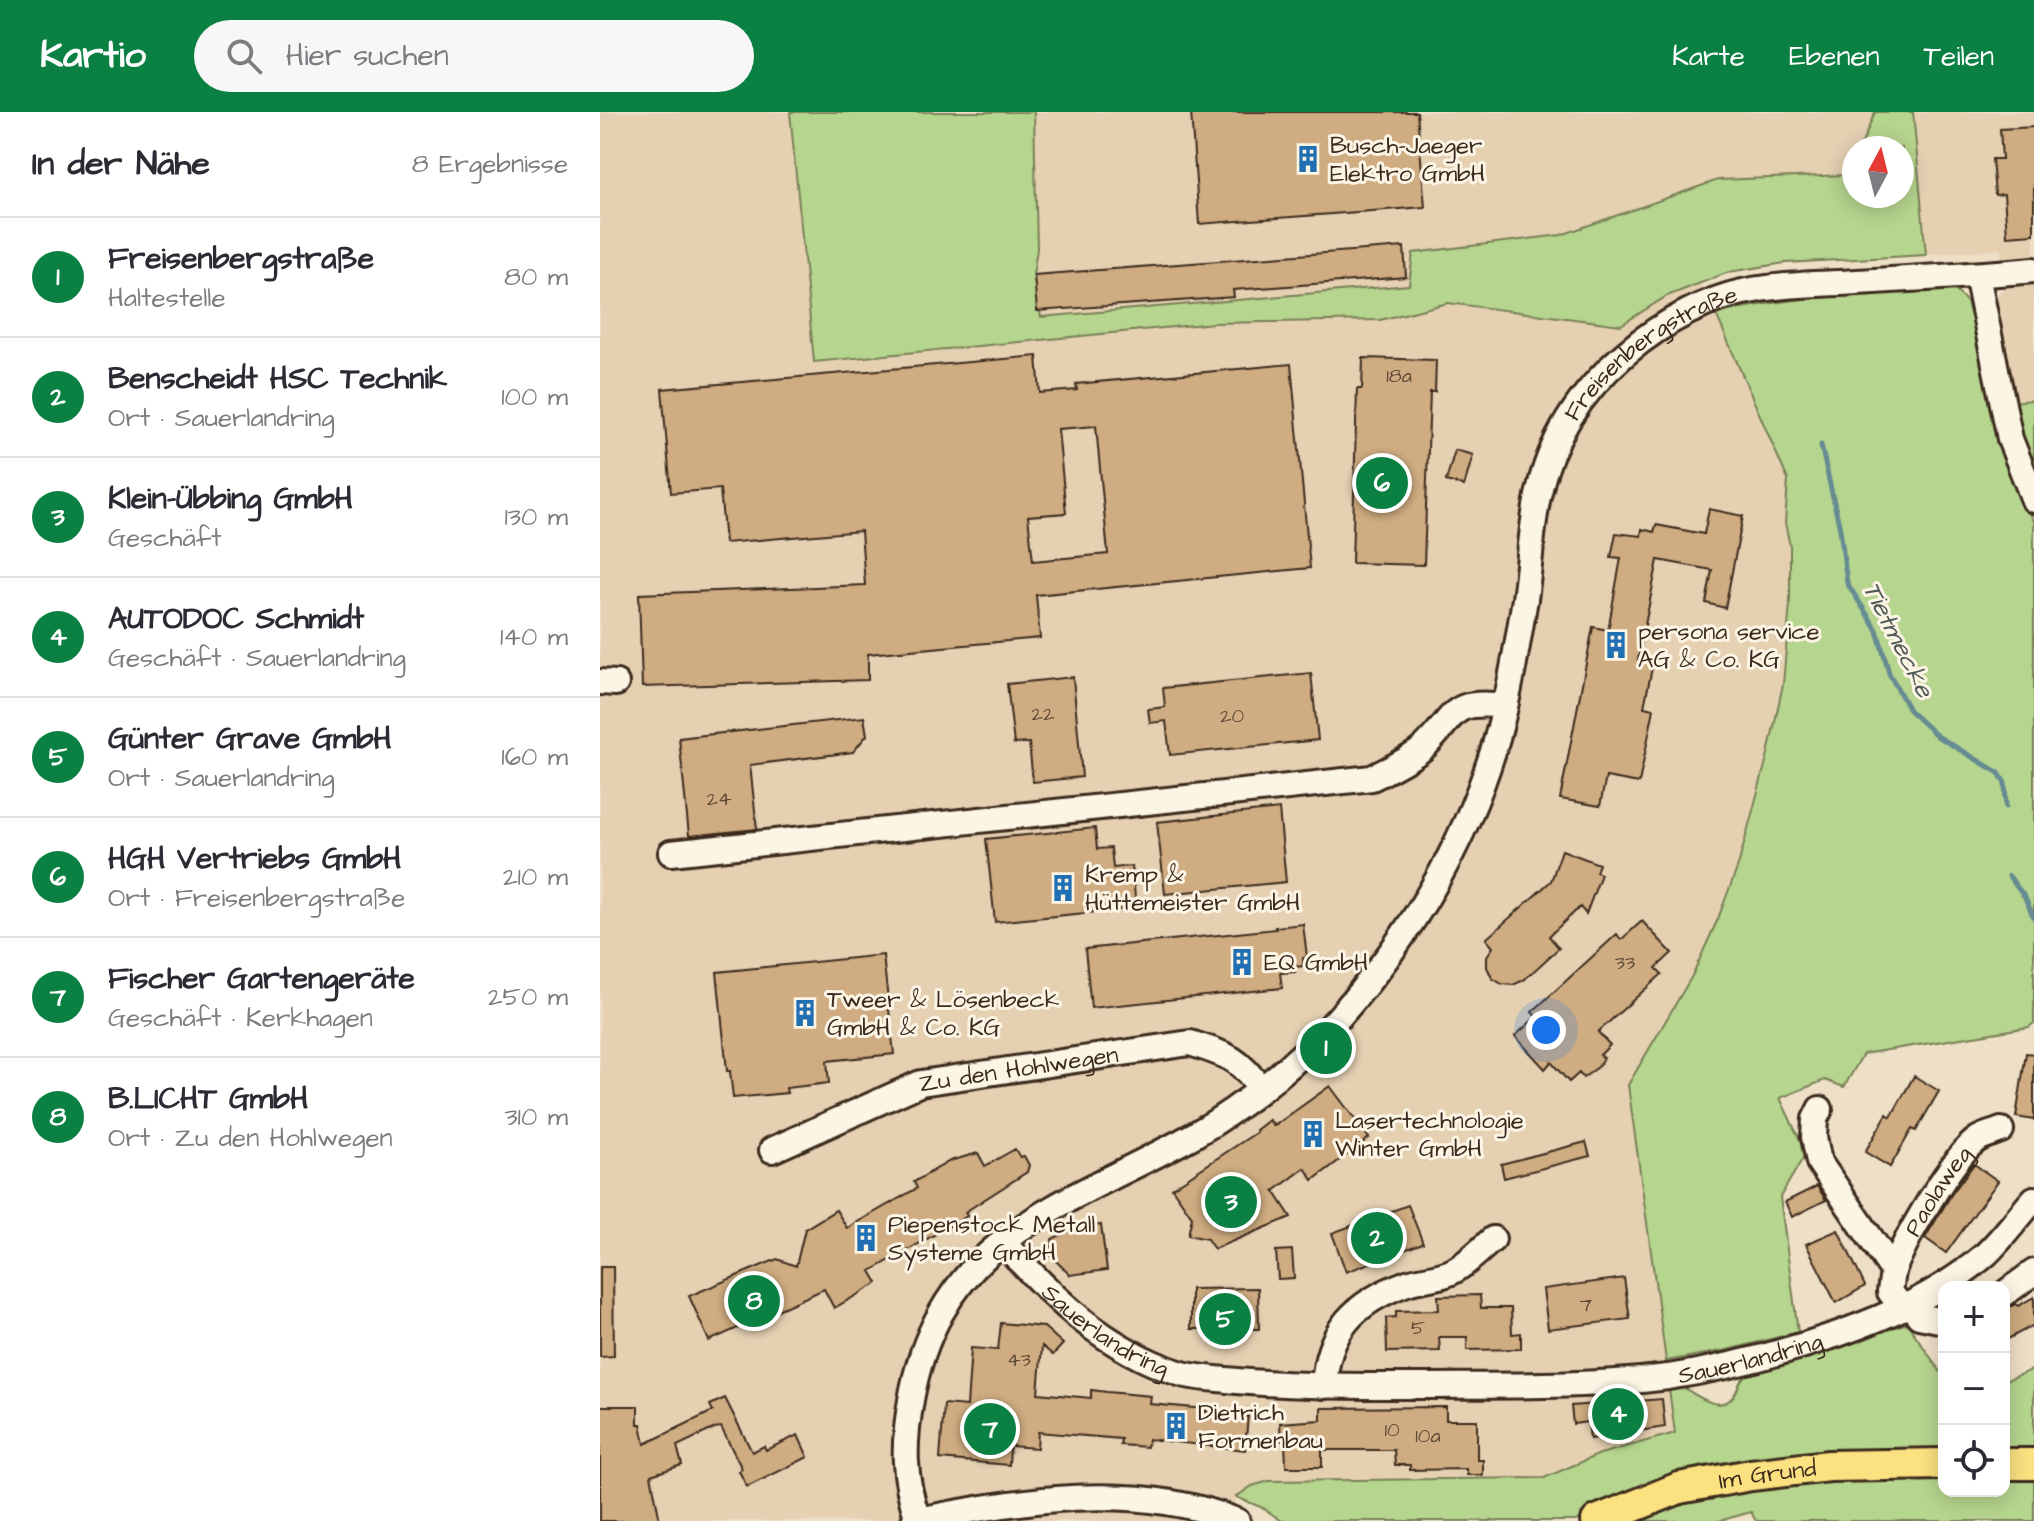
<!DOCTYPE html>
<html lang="de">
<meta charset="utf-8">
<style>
:root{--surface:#fff;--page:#f7f7f7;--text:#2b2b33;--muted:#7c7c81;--line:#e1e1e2;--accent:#0b8043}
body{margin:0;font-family:"Architects Daughter",sans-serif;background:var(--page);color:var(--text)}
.controls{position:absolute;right:24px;bottom:24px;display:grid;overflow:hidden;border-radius:16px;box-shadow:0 4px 20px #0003}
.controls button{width:72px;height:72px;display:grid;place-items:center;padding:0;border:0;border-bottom:2px solid var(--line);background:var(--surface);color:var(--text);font:40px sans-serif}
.compass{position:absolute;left:1242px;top:24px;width:72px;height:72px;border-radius:50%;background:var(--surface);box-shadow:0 4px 20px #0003;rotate:7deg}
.you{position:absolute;left:946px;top:918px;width:28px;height:28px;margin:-20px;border:6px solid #fff;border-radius:50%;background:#1a73e8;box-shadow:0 0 0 12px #1a73e833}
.badge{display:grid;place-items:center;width:52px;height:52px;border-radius:50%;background:var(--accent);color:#fff;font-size:26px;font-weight:700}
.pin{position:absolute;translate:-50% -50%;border:4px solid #fff;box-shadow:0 2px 8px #0006}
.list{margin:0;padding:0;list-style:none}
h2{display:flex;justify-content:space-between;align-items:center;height:104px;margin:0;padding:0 32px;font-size:34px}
h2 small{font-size:26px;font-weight:400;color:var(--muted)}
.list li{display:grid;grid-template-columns:52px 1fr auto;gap:24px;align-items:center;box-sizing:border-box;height:120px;padding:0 32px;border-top:2px solid var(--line)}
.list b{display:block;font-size:30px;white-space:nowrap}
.list p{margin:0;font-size:26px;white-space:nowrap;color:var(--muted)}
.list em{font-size:26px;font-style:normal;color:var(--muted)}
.icon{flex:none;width:44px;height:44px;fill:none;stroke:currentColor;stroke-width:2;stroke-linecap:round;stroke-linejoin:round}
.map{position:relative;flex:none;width:1434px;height:1409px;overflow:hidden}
header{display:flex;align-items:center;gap:48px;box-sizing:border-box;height:112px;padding:0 40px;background:var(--accent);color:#fff}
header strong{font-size:38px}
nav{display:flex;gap:44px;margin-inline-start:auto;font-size:28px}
.search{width:560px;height:72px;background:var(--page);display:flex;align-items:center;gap:20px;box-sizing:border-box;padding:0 28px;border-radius:44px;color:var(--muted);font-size:30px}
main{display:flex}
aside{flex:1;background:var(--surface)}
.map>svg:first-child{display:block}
.built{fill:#e5d0b2;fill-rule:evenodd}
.green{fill:#b6d58e;stroke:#788056;stroke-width:2}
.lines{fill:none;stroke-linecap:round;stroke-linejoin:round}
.stream{stroke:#658b93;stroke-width:5}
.building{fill:#cfac81;stroke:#3b2a1e;stroke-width:2;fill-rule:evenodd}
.minor-casing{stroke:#3b2a1e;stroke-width:30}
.major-casing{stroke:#3b2a1e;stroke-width:36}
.minor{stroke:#fcf5e5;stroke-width:24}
.major{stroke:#fbe180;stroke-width:30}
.labels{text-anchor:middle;stroke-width:6;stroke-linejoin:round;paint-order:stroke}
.number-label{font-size:20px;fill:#604a37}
.poi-label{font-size:24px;fill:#3b2a1e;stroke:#fcf5e5;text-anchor:start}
.street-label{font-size:24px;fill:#3b2a1e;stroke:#fcf5e5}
.water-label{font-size:26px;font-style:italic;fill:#505a58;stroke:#fcf5e5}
</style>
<header>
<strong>Kartio</strong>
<div class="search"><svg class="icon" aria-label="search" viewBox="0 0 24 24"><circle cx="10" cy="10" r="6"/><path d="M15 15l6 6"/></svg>Hier suchen</div>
<nav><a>Karte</a><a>Ebenen</a><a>Teilen</a></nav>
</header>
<main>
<aside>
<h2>In der Nähe<small>8 Ergebnisse</small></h2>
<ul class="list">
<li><span class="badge">1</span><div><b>Freisenbergstraße</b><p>Haltestelle</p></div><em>80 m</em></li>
<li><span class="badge">2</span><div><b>Benscheidt HSC Technik</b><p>Ort · Sauerlandring</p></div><em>100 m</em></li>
<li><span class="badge">3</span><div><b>Klein-Übbing GmbH</b><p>Geschäft</p></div><em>130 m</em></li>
<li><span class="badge">4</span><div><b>AUTODOC Schmidt</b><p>Geschäft · Sauerlandring</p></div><em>140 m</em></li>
<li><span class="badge">5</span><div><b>Günter Grave GmbH</b><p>Ort · Sauerlandring</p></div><em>160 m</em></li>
<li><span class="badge">6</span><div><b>HGH Vertriebs GmbH</b><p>Ort · Freisenbergstraße</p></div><em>210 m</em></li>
<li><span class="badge">7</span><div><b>Fischer Gartengeräte</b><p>Geschäft · Kerkhagen</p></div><em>250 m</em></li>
<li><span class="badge">8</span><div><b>B.LICHT GmbH</b><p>Ort · Zu den Hohlwegen</p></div><em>310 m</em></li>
</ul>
</aside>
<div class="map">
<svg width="1434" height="1409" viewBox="0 0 1434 1409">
<rect width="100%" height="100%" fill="#eedfc7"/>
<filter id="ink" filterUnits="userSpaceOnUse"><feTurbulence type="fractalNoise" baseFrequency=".0125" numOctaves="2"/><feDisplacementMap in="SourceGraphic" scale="16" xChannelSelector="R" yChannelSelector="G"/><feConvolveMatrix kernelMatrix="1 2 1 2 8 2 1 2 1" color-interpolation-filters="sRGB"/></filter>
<g filter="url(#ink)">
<!-- built -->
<path class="built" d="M0,0H190L213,250L444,227L433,163L437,137L434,0H1434V288L1411,290L1400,236L1396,188L1405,173L1401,137L1173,153L1132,160L1099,170L1116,202L1188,368L1185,411L1190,434V492L1183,572L1168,642L1138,754L1117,809L1092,864L1028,973L1075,1321L1000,1342L944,1366L669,1369L636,1385L631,1409H0ZM1254,36H1302V84H1254Z"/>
<!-- green -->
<path class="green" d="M190,0H434L437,137L433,163L441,205L809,173L813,141L961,123L1118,68L1248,63L1254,50V84H1302V36H1260L1275,0H1313L1326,143L1185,151L1129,160L1067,184L1021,213L848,191L780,208L614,211L214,250Z
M1353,176L1367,190L1417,376L1434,409V911L1429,915L1263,942L1244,975L1225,968L1180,986L1206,1041L1180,1085L1198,1220L1127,1238L1066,1249L1028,973L1092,864L1117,809L1138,754L1168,642L1183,572L1190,492V434L1185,411L1188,368L1116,202C1194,183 1274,182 1353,176Z
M1434,288V363L1424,338L1411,290Z
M1307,1211L1344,1265V1343L1016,1389L976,1409H682L663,1396L636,1385L652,1374L669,1369L944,1366L1000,1342L1075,1321L1069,1277L1083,1275C1098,1285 1124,1304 1136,1280C1140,1272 1139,1268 1147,1263L1188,1252Z
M1434,1257V1341L1404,1342V1269Z
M1404,1361H1434V1409H1156L1151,1400L1119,1409H1022L1044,1400L1152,1372L1344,1363V1379H1404Z"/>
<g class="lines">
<!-- stream -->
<path class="stream" d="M1221,333L1240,417L1247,471L1277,518L1289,561L1309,598L1337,624L1399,661L1405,671L1406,695
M1409,764L1425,786L1434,806"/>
</g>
<!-- building -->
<path class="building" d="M591,0H817L825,95L599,112Z
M1434,15V122L1407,124L1404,82L1395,83L1392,47H1402L1400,17Z
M804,135L806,165L633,178L634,185L437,199L434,163Z
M437,244L440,281L477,278L476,272L691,252L710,456L436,483L440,526L268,542V568L42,575L39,482L265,473L261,419L125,431L120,377L71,381L62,277ZM496,314L508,442L433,449L428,404L466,401L458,317Z
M763,246L836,248L835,280H830L824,453L752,451L757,277H762Z
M855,338L873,343L864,374L846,369Z
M1109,397L1143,404L1125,496L1106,491L1112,458L1058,448L1038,548L1053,551L1044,595L1054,597L1039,671L1006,665L1000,694L960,687L993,515L1008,518L1021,446L1011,445L1016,421L1041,424L1042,417L1054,420L1056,413L1104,422Z
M711,561L718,628L570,643L566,609L550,611L548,597L565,595L563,576Z
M473,565L482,665L433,670L429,631L414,632L407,572Z
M264,605L267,623L253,640L150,653L157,717L89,724L79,626Z
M679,697L686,770L565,782L557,710Z
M495,716L497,737L511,736L513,756L532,754L536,796L395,810L386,727Z
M962,738L999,752L996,760L1001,762L986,802L980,795L949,824L959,836L924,868L913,873L902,872L892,866L887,855V844L893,835L886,827L951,769Z
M1042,809L1072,841L1056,856L1062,862L998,920L1010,933L1000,943L1004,946L998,955L983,966L979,961L969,970L951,950L945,957L915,924L936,905L932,900L1017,822L1021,828Z
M703,812L707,845L703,846V854L695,855V860L680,861L682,876L491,896L485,837L676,817L675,815Z
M283,843L294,942L227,949L229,971L186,976L187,981L133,986L130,959H127L117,860Z
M1426,941L1434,942V1008L1416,1005Z
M1314,964L1339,979L1316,1019L1312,1017L1290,1055L1265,1040L1287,1002L1291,1005Z
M730,974L769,1026L713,1068L705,1056L674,1079L691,1105L614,1137L607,1127L588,1123L592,1105L572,1076L657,1020L656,1018L669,1008L674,1014Z
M986,1030L990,1044L904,1066L901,1052Z
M415,1037L420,1045L424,1044L429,1053L427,1060L365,1100L367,1104L271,1159L278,1171L234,1196L224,1177L109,1229L89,1184L177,1147L196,1154L205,1117L236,1098L247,1116L317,1076L314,1070L350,1049L378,1041L385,1054Z
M1374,1052L1398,1069L1346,1141L1325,1126L1351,1083Z
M1217,1074L1226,1088L1192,1105L1185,1090Z
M808,1093L823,1131L746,1160L732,1121Z
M488,1110V1115L501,1113L507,1158L470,1163L443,1136L453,1134L452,1127Z
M1238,1118L1265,1174L1236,1191L1206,1132Z
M692,1138L694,1166L678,1167L676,1139Z
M0,1155H13L14,1244L0,1245Z
M1024,1166L1030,1207L948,1217L943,1177Z
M658,1176L659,1217H591V1177Z
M880,1183L881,1196H911L912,1222L921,1221V1237L867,1238V1225H839L840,1239L787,1240L786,1206L796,1205V1199L839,1198L838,1184Z
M1434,1185V1213L1404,1229V1197L1416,1192L1418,1194Z
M401,1211L444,1215L463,1232L453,1243L442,1234L438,1281L491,1286V1278L507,1280L551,1284L550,1292L606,1297V1300L648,1304L645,1338L548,1327L547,1335L520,1333L521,1327L438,1320L437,1336L410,1334L409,1353L340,1347L344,1292L367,1294L371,1236L398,1238Z
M125,1286L152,1340L164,1334L166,1338L198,1323L208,1345L147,1375L139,1359L142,1357L121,1315L115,1316L77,1334L82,1353L51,1363L60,1409H0V1294H38V1312H41L45,1332L113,1299L110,1293Z
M1062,1287L1065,1315L990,1327L988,1310L973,1312L971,1294Z
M846,1295V1308H877V1348H883V1363H867L866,1357L810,1358V1353H795L794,1338H722V1355H686L685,1329H681L680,1311L721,1308V1296Z"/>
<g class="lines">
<!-- minor casing -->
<g class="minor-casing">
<g id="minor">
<path d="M1377,163L1410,327L1434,388"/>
<path d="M0,570L16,571"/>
<path d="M71,741L772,666C789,657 807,649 822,637C858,604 847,587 905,594"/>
<path d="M1220,997L1215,1007L1214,1025L1219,1050L1293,1159L1290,1180L1303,1196"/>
<path id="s1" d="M172,1038L321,971L590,931C627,943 638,945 661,977"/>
<path id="s2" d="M402,1129C452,1186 505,1237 579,1261C594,1266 611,1266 627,1268C687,1274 747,1274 808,1274C894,1273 982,1276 1068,1265C1125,1256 1183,1241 1238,1222C1291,1203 1343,1180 1386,1142C1403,1126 1418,1105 1434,1087"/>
<path id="s3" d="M1293,1159C1303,1131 1353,1043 1378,1027C1385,1023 1394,1021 1401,1018"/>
<path d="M1404,1182L1434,1160"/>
<path d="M1311,1193L1319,1204L1344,1209"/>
<path d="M724,1274C727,1218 755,1190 807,1171C822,1166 842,1166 855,1158C869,1150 881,1137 893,1127"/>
<path id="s4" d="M318,1408C303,1364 303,1334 311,1288C340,1123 467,1093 594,1023C645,994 701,948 740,904C811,823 867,730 897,626C910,581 917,533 925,487C930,453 931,418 938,384C950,327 982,279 1025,242C1062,210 1112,183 1160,177C1197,171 1236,172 1274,169C1327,166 1381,163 1434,158"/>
<path d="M314,1409C417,1388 536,1368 637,1409"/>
</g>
</g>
<!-- major casing -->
<g class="major-casing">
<g id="major">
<path d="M1404,1352H1434"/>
<path id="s5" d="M997,1409L1079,1376L1151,1363L1229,1354L1344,1352"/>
</g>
</g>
<!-- minor -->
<use href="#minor" class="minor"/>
<!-- major -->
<use href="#major" class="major"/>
</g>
</g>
<!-- icons -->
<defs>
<g id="building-bare" transform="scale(2.16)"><path d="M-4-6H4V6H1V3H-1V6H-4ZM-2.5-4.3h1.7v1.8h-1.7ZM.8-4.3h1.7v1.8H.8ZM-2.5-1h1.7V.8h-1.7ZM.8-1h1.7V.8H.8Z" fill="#1f6fb2" stroke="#fcf5e5" stroke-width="2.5" paint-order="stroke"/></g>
</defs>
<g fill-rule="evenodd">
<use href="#building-bare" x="708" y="47"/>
<use href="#building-bare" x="1016" y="533"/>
<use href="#building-bare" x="463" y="776"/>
<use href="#building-bare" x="642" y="850"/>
<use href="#building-bare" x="205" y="901"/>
<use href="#building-bare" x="713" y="1022"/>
<use href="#building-bare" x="266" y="1126"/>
<use href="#building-bare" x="576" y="1314"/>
</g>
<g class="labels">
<!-- number labels -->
<g class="number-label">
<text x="799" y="270">18a</text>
<text x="443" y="608">22</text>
<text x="632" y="610">20</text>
<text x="119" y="693">24</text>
<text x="1025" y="857">33</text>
<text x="986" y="1199">7</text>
<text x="818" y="1222">5</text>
<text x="419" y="1254">43</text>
<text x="792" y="1324">10</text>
<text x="828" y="1330">10a</text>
</g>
<!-- poi labels -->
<g class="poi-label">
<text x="730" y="41">Busch-Jaeger<tspan x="730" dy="28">Elektro GmbH</tspan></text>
<text x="1038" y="527">persona service<tspan x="1038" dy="28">AG &amp; Co. KG</tspan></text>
<text x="485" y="770">Kremp &amp;<tspan x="485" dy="28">Hüttemeister GmbH</tspan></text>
<text x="664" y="858">EQ GmbH</text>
<text x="227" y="895">Tweer &amp; Lösenbeck<tspan x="227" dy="28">GmbH &amp; Co. KG</tspan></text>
<text x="735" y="1016">Lasertechnologie<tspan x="735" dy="28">Winter GmbH</tspan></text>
<text x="288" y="1120">Piepenstock Metall<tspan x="288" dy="28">Systeme GmbH</tspan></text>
<text x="598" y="1308">Dietrich<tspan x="598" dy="28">Formenbau</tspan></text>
</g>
<!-- street labels -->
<g class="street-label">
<text dy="8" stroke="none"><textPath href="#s4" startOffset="1476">Freisenbergstraße</textPath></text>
<text dy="8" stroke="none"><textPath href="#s1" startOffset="262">Zu den Hohlwegen</textPath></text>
<text dy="8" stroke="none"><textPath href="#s3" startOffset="92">Paolaweg</textPath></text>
<text dy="8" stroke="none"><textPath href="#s2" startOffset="138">Sauerlandring</textPath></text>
<text dy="8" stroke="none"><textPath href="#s2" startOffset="798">Sauerlandring</textPath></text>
<text dy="8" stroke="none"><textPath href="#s5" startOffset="178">Im Grund</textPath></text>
</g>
<!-- water labels -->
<g class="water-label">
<text transform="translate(1299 527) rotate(63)" y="9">Tietmecke</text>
</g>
</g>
</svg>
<div class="controls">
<button>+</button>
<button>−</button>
<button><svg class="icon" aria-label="locate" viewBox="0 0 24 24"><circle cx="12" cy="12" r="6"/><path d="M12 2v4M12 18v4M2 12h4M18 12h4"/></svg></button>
</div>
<svg class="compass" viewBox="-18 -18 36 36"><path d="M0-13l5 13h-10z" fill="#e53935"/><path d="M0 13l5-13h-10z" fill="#7c7c81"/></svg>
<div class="you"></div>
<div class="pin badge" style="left:726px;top:936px">1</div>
<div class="pin badge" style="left:777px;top:1126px">2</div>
<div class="pin badge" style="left:631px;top:1090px">3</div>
<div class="pin badge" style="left:1018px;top:1302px">4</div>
<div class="pin badge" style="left:625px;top:1207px">5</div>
<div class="pin badge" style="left:782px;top:371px">6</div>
<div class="pin badge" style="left:390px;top:1317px">7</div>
<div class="pin badge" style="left:154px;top:1189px">8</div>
</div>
</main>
